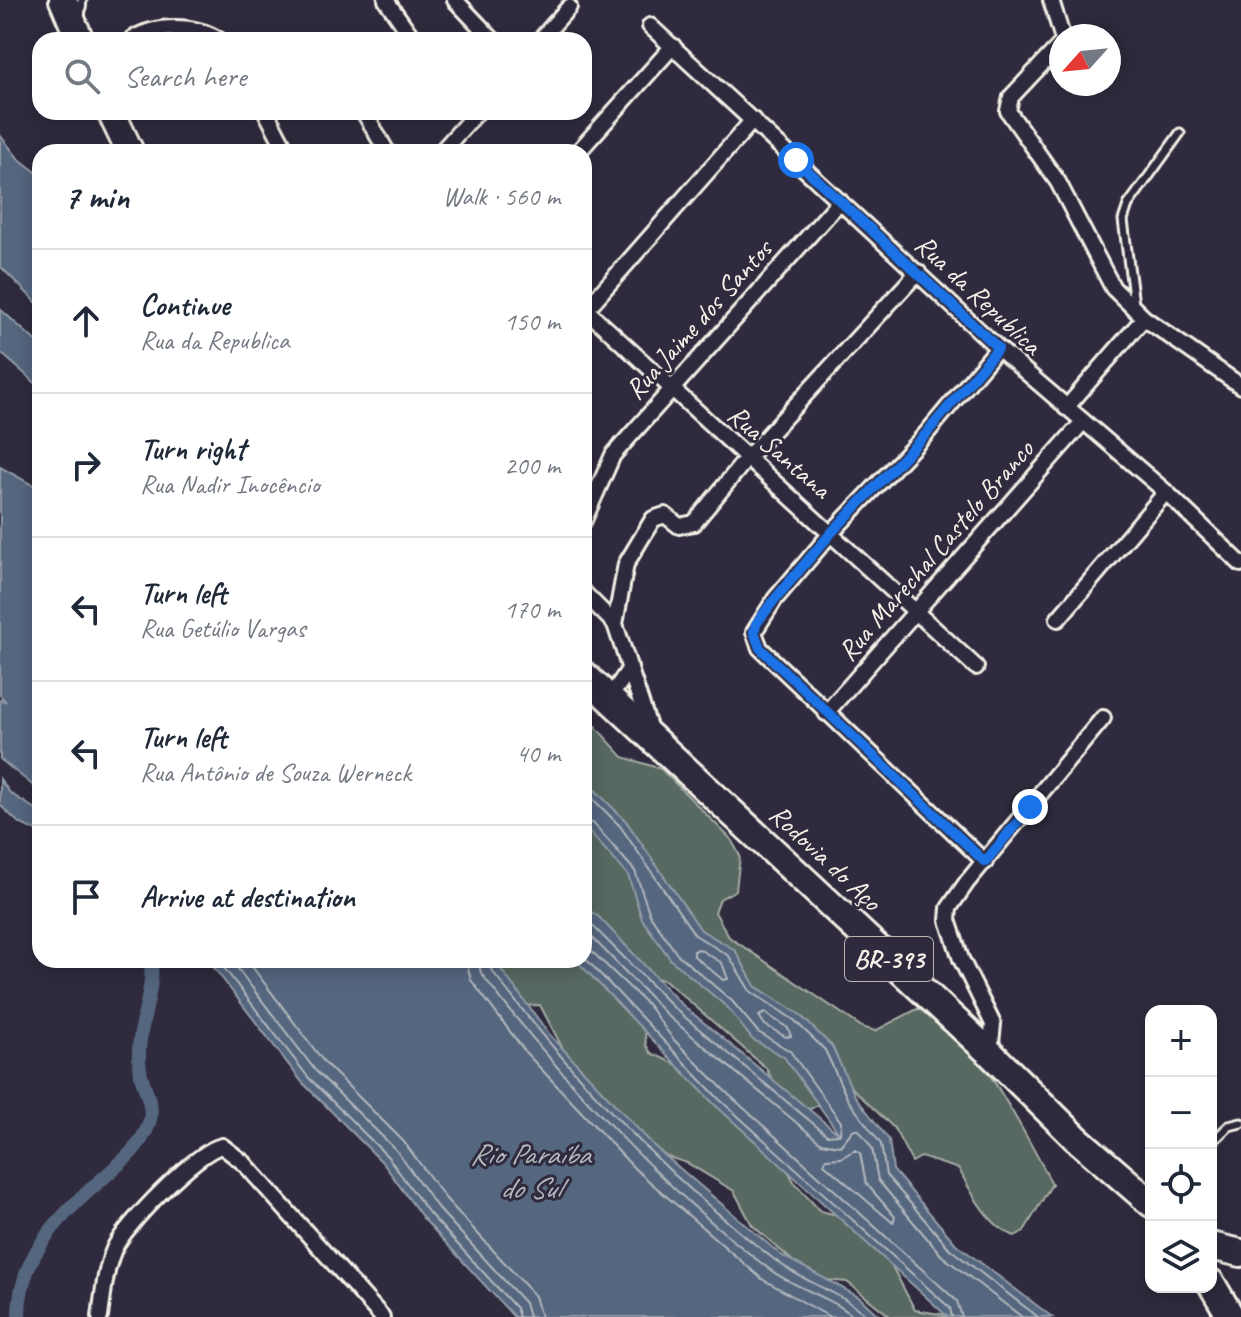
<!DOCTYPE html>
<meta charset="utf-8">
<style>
:root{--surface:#fff;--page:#f2f2f3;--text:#1f2937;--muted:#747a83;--line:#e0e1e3}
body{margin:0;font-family:Caveat,sans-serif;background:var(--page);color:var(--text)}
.controls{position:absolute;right:24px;bottom:24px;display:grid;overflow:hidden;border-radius:16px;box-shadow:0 4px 20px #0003}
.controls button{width:72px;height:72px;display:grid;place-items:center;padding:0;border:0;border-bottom:2px solid var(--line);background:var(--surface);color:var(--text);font:40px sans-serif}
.compass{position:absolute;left:1049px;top:24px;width:72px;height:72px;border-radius:50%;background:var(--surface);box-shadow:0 4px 20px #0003;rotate:243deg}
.stop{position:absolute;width:24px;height:24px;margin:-18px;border:6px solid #1a73e8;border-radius:50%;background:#fff}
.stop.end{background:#1a73e8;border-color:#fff;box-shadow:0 2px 8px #0008}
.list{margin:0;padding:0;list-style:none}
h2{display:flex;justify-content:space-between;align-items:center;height:104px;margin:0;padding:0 32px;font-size:34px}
h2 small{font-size:26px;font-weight:400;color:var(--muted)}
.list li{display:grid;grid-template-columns:52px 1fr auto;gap:24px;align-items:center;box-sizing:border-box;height:144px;padding:0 32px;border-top:2px solid var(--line)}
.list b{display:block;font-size:30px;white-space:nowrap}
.list p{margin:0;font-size:26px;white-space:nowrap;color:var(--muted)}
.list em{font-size:26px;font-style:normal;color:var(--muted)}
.icon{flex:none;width:44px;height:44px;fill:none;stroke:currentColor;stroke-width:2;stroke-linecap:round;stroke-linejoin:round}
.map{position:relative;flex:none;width:1241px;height:1317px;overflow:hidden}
.search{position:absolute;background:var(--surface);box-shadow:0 4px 20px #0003;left:32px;top:32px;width:560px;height:88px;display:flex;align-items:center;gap:20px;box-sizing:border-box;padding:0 28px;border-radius:24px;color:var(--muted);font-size:30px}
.panel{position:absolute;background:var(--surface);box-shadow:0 4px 20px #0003;left:32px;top:144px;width:560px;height:824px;border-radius:24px}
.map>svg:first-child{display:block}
.green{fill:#586962;stroke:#a6ada5;stroke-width:2}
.water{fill:#54667f;stroke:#949ea9;stroke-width:2}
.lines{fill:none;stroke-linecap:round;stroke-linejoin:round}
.shore{stroke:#b4b9be;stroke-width:2}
.canal{stroke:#54667f;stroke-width:14}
.lane-casing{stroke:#f4f1e8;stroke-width:13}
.street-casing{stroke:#f4f1e8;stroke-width:20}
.highway-casing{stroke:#f4f1e8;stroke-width:32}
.lane{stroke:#2f2a3d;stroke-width:7}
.street{stroke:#2f2a3d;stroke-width:14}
.highway{stroke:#2f2a3d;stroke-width:26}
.route{stroke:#1a73e8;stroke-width:10}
.labels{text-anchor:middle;stroke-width:6;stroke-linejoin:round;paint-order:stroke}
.shield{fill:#2f2a3d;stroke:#b9b5b5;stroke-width:2}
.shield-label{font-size:26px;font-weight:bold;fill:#f4f1e8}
.street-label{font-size:28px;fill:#f4f1e8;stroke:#2f2a3d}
.water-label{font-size:30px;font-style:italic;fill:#b4b9be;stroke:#2f2a3d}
</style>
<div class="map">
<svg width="1241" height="1317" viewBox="0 0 1241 1317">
<rect width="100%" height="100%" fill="#2f2a3d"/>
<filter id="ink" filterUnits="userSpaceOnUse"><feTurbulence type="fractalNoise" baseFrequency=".0125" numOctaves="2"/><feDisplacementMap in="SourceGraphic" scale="16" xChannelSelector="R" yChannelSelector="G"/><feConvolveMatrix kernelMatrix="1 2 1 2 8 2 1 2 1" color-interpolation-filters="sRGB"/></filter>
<g filter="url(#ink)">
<!-- green -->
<path class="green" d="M584,714L623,757L661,769L731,839L740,856L736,890L720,899L715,912L729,937L862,1027L875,1031L917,1009C924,1011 934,1013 941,1017C972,1033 1034,1149 1052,1184L1024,1231L1015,1236C989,1227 971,1193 959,1169L921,1157L912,1162L894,1128L851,1087L801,1114L788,1110L766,1068L666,981L653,977L641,994L646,1045L651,1053L706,1078L772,1140L794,1182L820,1211L833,1214L849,1206L884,1251L915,1310L959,1317H891L847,1282L813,1279L752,1225L734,1191L687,1163L662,1155L566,1055L540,1005L518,1006L487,960H584Z"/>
<!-- water -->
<path class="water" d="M0,135L18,158L40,175V306L0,266Z
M0,309L40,345V387L0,352Z
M0,467L40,489V791L0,759V700L5,701L0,695Z
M0,779L10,793L40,812V833L19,823L0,805Z
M584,779L626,821L701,930L735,950L755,986L799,1014L832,1046L855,1096L889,1140L893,1170L956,1244L1052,1317H948L714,1104L576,960H584V907L599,917L680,1003L840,1135L784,1057L752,1039L727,1007L671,960L642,919L628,875L584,826Z
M208,960H494L550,1035L655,1147L781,1255L859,1297L880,1317H514L423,1218L383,1163L302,1082Z"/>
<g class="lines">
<!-- shore -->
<path class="shore" d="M584,790L620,826L695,935L729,956L750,991L794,1020L825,1050L848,1100L881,1144L886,1175L950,1249L1038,1317
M584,820L594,824L635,871L650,915L677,954L732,1001L758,1032L790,1051L841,1122L840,1134L827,1135L675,1009L584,917
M584,929L668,1016L821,1143L840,1146L853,1130H859L872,1148L878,1180L942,1256L1022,1317
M584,944L648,1005L673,1039L726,1092L957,1301L962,1317
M699,949L722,963L728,979L723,980L694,956V951Z
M584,957L719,1099L950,1308L952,1317
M218,960L308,1077L388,1157L429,1213L516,1308L519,1317
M231,960L315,1070L396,1150L437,1207L525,1303L529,1317
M247,960L324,1062L404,1142L446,1199L535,1296L541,1317
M466,960L471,980L527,1054L635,1169L762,1279L830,1317
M478,960L481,973C561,1079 663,1188 769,1269C794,1288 832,1297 854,1317
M488,960L490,968C571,1076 667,1177 775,1260C804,1283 842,1292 868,1317
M765,1013L788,1028L791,1036L786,1037L765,1025L759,1016Z
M855,1150L860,1153L866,1183L895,1217L893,1223L824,1164L826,1159L841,1158Z"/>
<!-- canal -->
<path class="canal" d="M19,1317C18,1258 58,1217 100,1181C114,1168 132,1155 142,1138C161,1108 144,1097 140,1069C134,1032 155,996 151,960"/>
<!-- lane casing -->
<g class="lane-casing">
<path id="lane" d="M80,18L82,0
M1134,304L1123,220L1128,205L1180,133
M1211,1143L1229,1126L1241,1123"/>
</g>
<!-- street casing -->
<g class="street-casing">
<path id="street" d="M386,0L414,40
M455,0L493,40
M1051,0L1062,36
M650,26L998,348L1166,492L1241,564
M131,40C155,24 195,24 219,40
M540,40L569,7
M1061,44L1011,97L1008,111L1058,182L1113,288L1144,318L1241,386
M266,112L287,152
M364,112L387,152
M441,152L477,112
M578,152L673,46
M584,308L976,667
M584,312L753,120
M1066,408L1144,318
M584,520L613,455L840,201
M584,593L615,624L650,730
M1058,619L1166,492
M615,624L626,564L653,519L665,515L679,526L694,523L748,457L918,272
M609,699L630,668
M826,713L1082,423
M985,862L760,648L754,632L775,599L832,532L925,435L998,348
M990,1053L993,1024L961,959L948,920L949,908L967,882L1103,718
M100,1317C103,1295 105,1270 114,1249C124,1226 198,1150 222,1146L244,1163L382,1317"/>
</g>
<!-- highway casing -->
<g class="highway-casing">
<path id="highway" d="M63,0L80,40
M111,112L130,152
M584,675L990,1053L1076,1138L1151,1203
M1211,1246L1241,1253
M1211,1283L1231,1317"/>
</g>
<!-- lane -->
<use href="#lane" class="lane"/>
<!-- street -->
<use href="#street" class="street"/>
<!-- highway -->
<use href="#highway" class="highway"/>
</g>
</g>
<g class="lines" filter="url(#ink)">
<!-- route -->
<path class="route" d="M796,160L998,348L925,435L832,532L775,599L756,624L754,632L760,648L985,862L1030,807"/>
</g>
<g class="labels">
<!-- shield labels -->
<rect class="shield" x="845" y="937" width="88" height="44" rx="6"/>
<g class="shield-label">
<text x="889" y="968">BR-393</text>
</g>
<!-- street labels -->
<g class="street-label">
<text transform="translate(979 294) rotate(43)" y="10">Rua da Republica</text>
<text transform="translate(698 319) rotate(-48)" y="10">Rua Jaime dos Santos</text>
<text transform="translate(780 451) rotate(41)" y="10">Rua Santana</text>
<text transform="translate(935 550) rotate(-49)" y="10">Rua Marechal Castelo Branco</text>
<text transform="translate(826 857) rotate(43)" y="10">Rodovia do Aço</text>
</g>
<!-- water labels -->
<g class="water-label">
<text x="530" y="1164">Rio Paraíba<tspan x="530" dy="34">do Sul</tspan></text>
</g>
</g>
</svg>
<div class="controls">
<button>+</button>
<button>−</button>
<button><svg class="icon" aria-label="locate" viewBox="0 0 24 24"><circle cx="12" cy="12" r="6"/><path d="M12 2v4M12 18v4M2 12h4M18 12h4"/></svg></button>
<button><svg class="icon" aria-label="layers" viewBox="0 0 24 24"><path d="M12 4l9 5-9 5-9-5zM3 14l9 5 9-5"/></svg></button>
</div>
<svg class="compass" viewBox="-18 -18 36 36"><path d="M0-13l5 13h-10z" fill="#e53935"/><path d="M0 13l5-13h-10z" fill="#747a83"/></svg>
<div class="stop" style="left:796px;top:160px"></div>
<div class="stop end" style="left:1030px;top:807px"></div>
<div class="search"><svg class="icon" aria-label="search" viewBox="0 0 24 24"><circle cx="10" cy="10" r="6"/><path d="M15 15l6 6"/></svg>Search here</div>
<section class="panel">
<h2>7 min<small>Walk · 560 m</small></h2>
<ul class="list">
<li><svg class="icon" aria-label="ahead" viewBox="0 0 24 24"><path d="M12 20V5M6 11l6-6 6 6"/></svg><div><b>Continue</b><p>Rua da Republica</p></div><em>150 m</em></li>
<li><svg class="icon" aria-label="right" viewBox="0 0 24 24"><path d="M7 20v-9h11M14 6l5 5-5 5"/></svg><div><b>Turn right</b><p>Rua Nadir Inocêncio</p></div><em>200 m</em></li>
<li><svg class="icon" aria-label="left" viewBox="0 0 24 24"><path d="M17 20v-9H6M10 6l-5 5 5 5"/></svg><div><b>Turn left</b><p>Rua Getúlio Vargas</p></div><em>170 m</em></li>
<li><svg class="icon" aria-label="left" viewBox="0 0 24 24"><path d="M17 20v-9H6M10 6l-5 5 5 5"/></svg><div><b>Turn left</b><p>Rua Antônio de Souza Werneck</p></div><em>40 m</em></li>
<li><svg class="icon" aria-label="arrive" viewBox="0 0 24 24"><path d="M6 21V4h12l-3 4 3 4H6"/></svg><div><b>Arrive at destination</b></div></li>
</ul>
</section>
</div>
